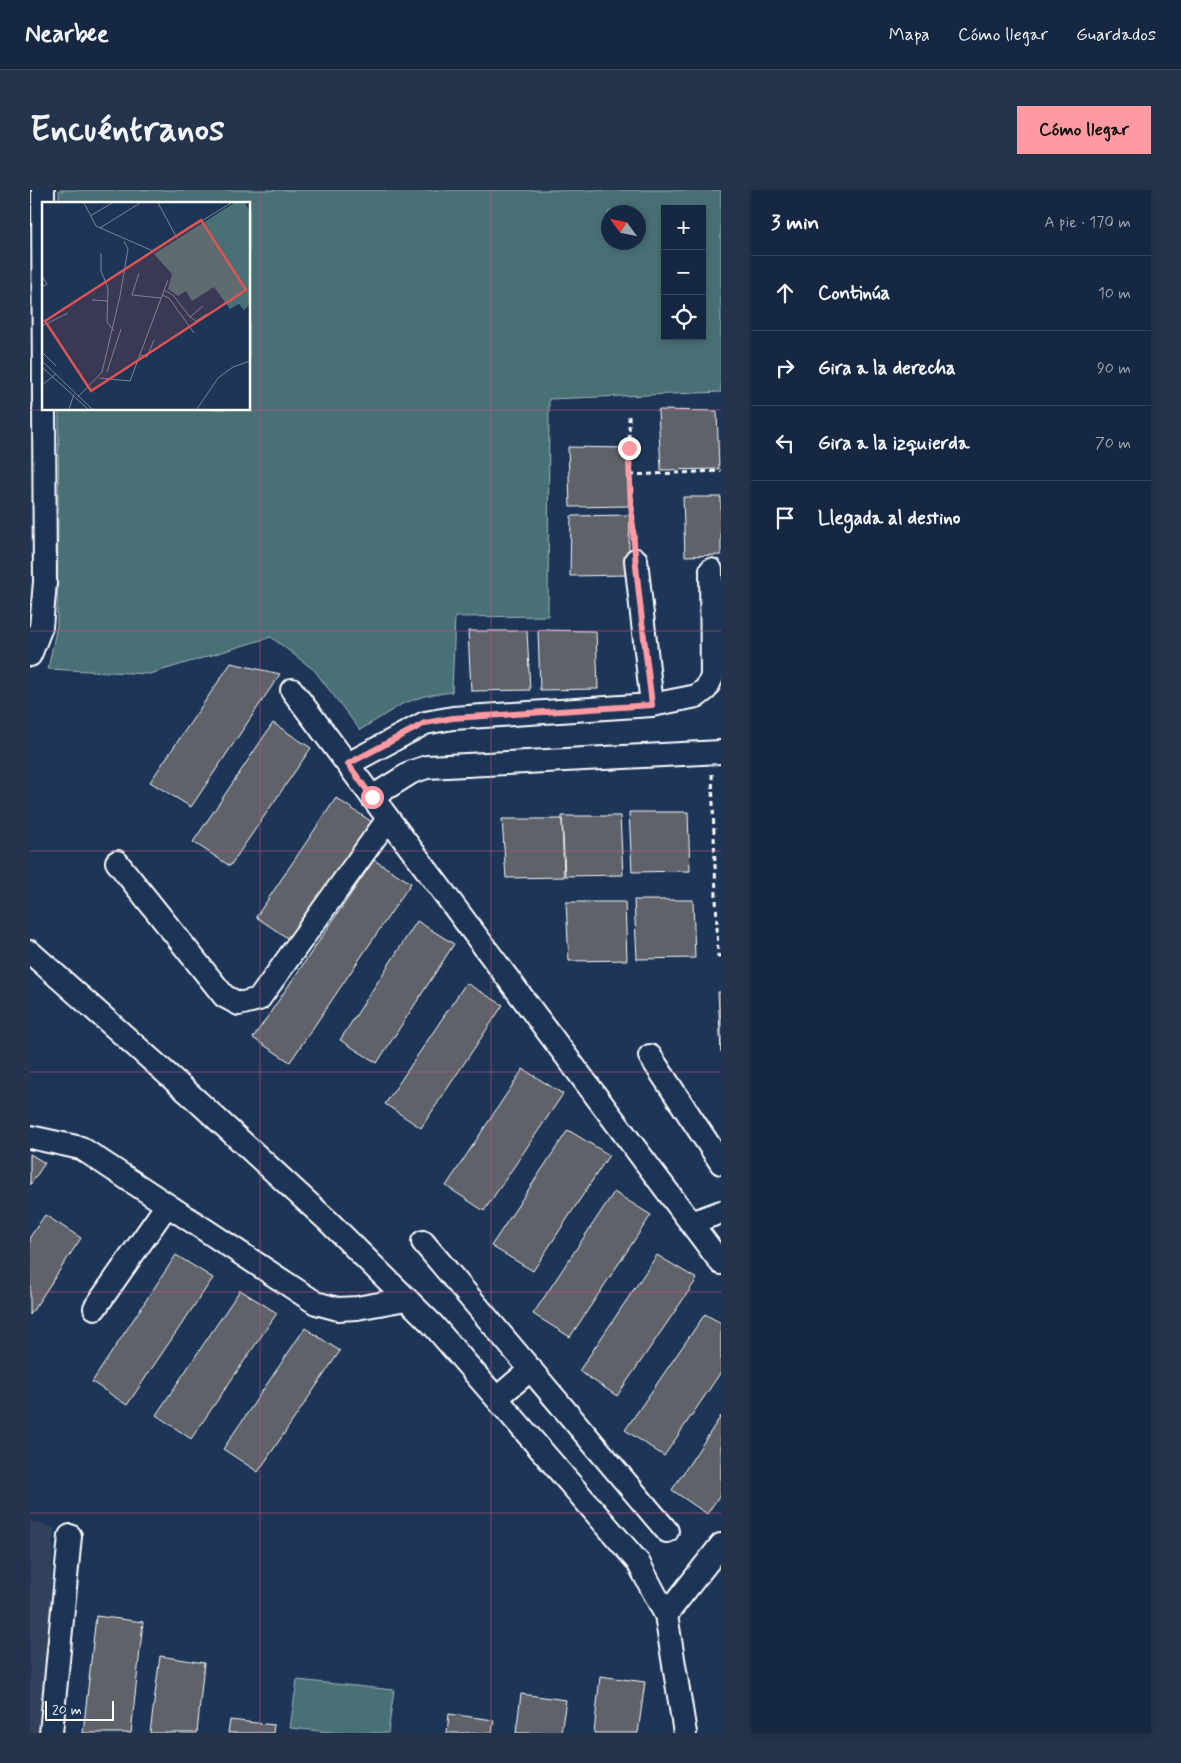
<!DOCTYPE html>
<html lang="es">
<meta charset="utf-8">
<style>
:root{--surface:#162841;--page:#23344c;--text:#f1f3f6;--muted:#9ea6b1;--line:#35445a;--accent:#ff9aa2}
body{margin:0;font-family:Mynerve,sans-serif;background:var(--page);color:var(--text)}
.controls{position:absolute;right:15px;top:15px;display:grid;overflow:hidden;border-radius:0px;box-shadow:0 2px 8px #0003}
.controls button{width:45px;height:45px;display:grid;place-items:center;padding:0;border:0;border-bottom:1px solid var(--line);background:var(--surface);color:var(--text);font:25px sans-serif}
.compass{position:absolute;left:571px;top:15px;width:45px;height:45px;border-radius:50%;background:var(--surface);box-shadow:0 2px 8px #0003;rotate:303deg}
.scale{position:absolute;left:15px;bottom:12px;width:69px;box-sizing:border-box;padding-left:5px;border:2px solid #fff;border-top:0;font-size:14px;line-height:18px;white-space:nowrap;color:#fff;-webkit-text-stroke:4px #1d3557;paint-order:stroke}
.stop{position:absolute;width:15px;height:15px;margin:-11px;border:4px solid #ff9aa2;border-radius:50%;background:#fff}
.stop.end{background:#ff9aa2;border-color:#fff;box-shadow:0 1px 5px #0008}
.list{margin:0;padding:0;list-style:none}
h2{display:flex;justify-content:space-between;align-items:center;height:65px;margin:0;padding:0 20px;font-size:21px}
h2 small{font-size:16px;font-weight:400;color:var(--muted)}
.list li{display:grid;grid-template-columns:32px 1fr auto;gap:15px;align-items:center;box-sizing:border-box;height:75px;padding:0 20px;border-top:1px solid var(--line)}
.list b{display:block;font-size:19px;white-space:nowrap}
.list em{font-size:16px;font-style:normal;color:var(--muted)}
.icon{flex:none;width:28px;height:28px;fill:none;stroke:currentColor;stroke-width:2;stroke-linecap:round;stroke-linejoin:round}
.map{position:relative;flex:none;width:691px;height:1543px;overflow:hidden;border-radius:0px}
header{display:flex;align-items:center;gap:30px;box-sizing:border-box;height:70px;padding:0 25px;background:var(--surface);border-bottom:1px solid var(--line)}
header strong{font-size:24px}
nav{display:flex;gap:28px;margin-inline-start:auto;font-size:18px}
.intro{display:flex;align-items:center;justify-content:space-between;box-sizing:border-box;height:120px;padding:0 30px}
h1{margin:0;font-size:35px}
.button{padding:12px 22px;border-radius:0px;background:var(--accent);color:#111;font-size:18px;font-weight:700}
main{display:flex;gap:30px;padding:0 30px}
aside{flex:1;background:var(--surface);border-radius:0px;box-shadow:0 2px 8px #0003}
.map>svg:first-child{display:block}
.built{fill:#30435c}
.green{fill:#487075;stroke:#a4b8ba;fill-rule:evenodd}
.building{fill:#5e6369;stroke:#fff}
.lines{fill:none;stroke-linecap:round;stroke-linejoin:round}
.minor-casing{stroke:#fff;stroke-width:26}
.path{stroke:#fff;stroke-width:3;stroke-dasharray:5 4;stroke-linecap:butt}
.minor{stroke:#1d3557;stroke-width:22}
.route{stroke:#ff9aa2;stroke-width:6}
.grid{fill:none;stroke:#d15284;stroke-width:1;stroke-opacity:0.55}
.inset-road{fill:none;stroke:#77869a;stroke-width:1}
.view{fill:#de5353;fill-opacity:0.15;stroke:#de5353;stroke-width:2.5}
.inset-edge{fill:none;stroke:#fff;stroke-width:2.5}
</style>
<header>
<strong>Nearbee</strong>
<nav><a>Mapa</a><a>Cómo llegar</a><a>Guardados</a></nav>
</header>
<div class="intro"><h1>Encuéntranos</h1><a class="button">Cómo llegar</a></div>
<main>
<div class="map">
<svg width="691" height="1543" viewBox="0 0 691 1543">
<rect width="100%" height="100%" fill="#1d3557"/>
<filter id="ink" filterUnits="userSpaceOnUse"><feTurbulence type="fractalNoise" baseFrequency=".02" numOctaves="2"/><feDisplacementMap in="SourceGraphic" scale="10" xChannelSelector="R" yChannelSelector="G"/><feConvolveMatrix kernelMatrix="1 2 1 2 8 2 1 2 1" color-interpolation-filters="sRGB"/></filter>
<g filter="url(#ink)">
<!-- built -->
<path class="built" d="M0,1331L24,1338L20,1419L8,1543H0Z"/>
<!-- green -->
<path class="green" d="M29,0H691V202L519,209L518,426L425,427L422,502L394,506L372,514L330,540L284,480L241,447L120,484L18,479L27,435L29,219H219V14H29ZM635,19H672V146H635ZM578,22H608V52H578Z
M267,1490L364,1500L358,1543H310L260,1538Z"/>
<!-- building -->
<path class="building" d="M628,220L687,221L689,279L631,280Z
M538,257L597,258L599,316L540,317Z
M653,307H691V365L655,366Z
M600,325L598,385L540,386L541,326Z
M508,440L566,441L568,499L510,500Z
M438,441H497L500,500L441,501Z
M201,473L250,484L161,617L120,592Z
M243,533L281,558L200,676L163,652Z
M306,608L342,632L262,751L226,727Z
M599,622H658L660,681L602,682Z
M532,626H590L593,685L535,686Z
M472,629H532L534,687L476,688Z
M344,670L381,693L260,872L223,848Z
M604,710H663L665,768L607,769Z
M536,712H595L597,770L539,771Z
M387,731L424,754L347,873L310,850Z
M436,793L473,815L391,938L355,914Z
M688,802H691V862Z
M493,879L533,904L454,1021L416,996Z
M538,940L579,965L503,1081L461,1056Z
M0,964L15,973L0,995Z
M584,1002L621,1025L540,1147L503,1124Z
M15,1025L51,1048L0,1125V1047Z
M146,1065L183,1088L97,1215L62,1192Z
M627,1065L667,1089L587,1206L549,1181Z
M210,1100L247,1123L161,1249L126,1225Z
M675,1124L691,1133V1182L634,1266L595,1240Z
M275,1138L310,1161L228,1282L193,1259Z
M691,1226V1303L677,1324L642,1300Z
M66,1426L113,1432L101,1543H53Z
M130,1466L174,1473L167,1543H120Z
M570,1486L615,1492L608,1543H564Z
M491,1504L536,1510L531,1543H486Z
M419,1524L464,1530L462,1543H417Z
M200,1530L244,1535L243,1543H198Z"/>
<g class="lines">
<!-- minor casing -->
<g class="minor-casing">
<path id="minor" d="M13,0L14,212
M0,465L11,437L15,392L14,219
M262,500L691,1073
M622,515L667,506L676,499L682,487L681,380
M318,574L395,533L423,528L622,515L606,370
M342,607L382,582L397,577L691,562
M87,672L194,806L209,814L229,809L358,629
M0,762L163,907L298,1031L403,1135L608,1372L636,1425L655,1543
M620,866L691,973
M0,947L51,958L286,1113L308,1119L327,1118L376,1109
M661,1033L691,1022
M393,1052L637,1341
M65,1118L137,1015
M467,1208L501,1179
M636,1425L691,1355
M21,1543L40,1346"/>
</g>
<!-- path -->
<path class="path" d="M599,226L600,285L605,350
M600,285L691,281
M682,584L688,766H691"/>
<!-- minor -->
<use href="#minor" class="minor"/>
</g>
</g>
<g class="lines" filter="url(#ink)">
<!-- route -->
<path class="route" d="M342,607L318,574L395,533L423,528L622,515C612,430 600,344 599,258"/>
</g>
<!-- grid -->
<path class="grid" d="M230,0V1543M461,0V1543M0,220H691M0,441H691M0,661H691M0,882H691M0,1102H691M0,1323H691"/>
<!-- overview -->
<g transform="translate(12 12)">
<rect width="208" height="208" fill="#1d3557"/>
<path d="M192,1H203L207,8V103L202,108L197,102L188,107L172,85L150,99L144,89L136,94L126,87L130,72L112,52Z" fill="#487075"/>
<path class="inset-road" d="M42,1L54,24L111,49L189,1M116,1L135,36M48,14L70,1M58,26L98,1M59,51V69L66,86L65,120L72,129M97,71L90,93L119,96M0,74L5,82L0,85M122,88L131,93L148,115L161,104M120,93L127,96L152,131M50,98L66,99M148,115L154,119L165,112M0,124L26,111M0,150L14,164M98,153L105,155L112,138M0,159L50,207M0,165L46,207M65,170L79,127M57,176L88,179L126,78M0,183L14,172M36,195L60,170L78,94L86,47L82,39M27,207L32,192M155,207L176,176L191,165L208,159"/>
<path class="view" d="M159,18L204,88L49,189L3,119Z"/>
<rect width="208" height="208" class="inset-edge"/>
</g>
</svg>
<div class="controls">
<button>+</button>
<button>−</button>
<button><svg class="icon" aria-label="locate" viewBox="0 0 24 24"><circle cx="12" cy="12" r="6"/><path d="M12 2v4M12 18v4M2 12h4M18 12h4"/></svg></button>
</div>
<svg class="compass" viewBox="-18 -18 36 36"><path d="M0-13l5 13h-10z" fill="#e53935"/><path d="M0 13l5-13h-10z" fill="#9ea6b1"/></svg>
<div class="scale">20 m</div>
<div class="stop" style="left:342px;top:607px"></div>
<div class="stop end" style="left:599px;top:258px"></div>
</div>
<aside>
<h2>3 min<small>A pie · 170 m</small></h2>
<ul class="list">
<li><svg class="icon" aria-label="ahead" viewBox="0 0 24 24"><path d="M12 20V5M6 11l6-6 6 6"/></svg><div><b>Continúa</b></div><em>10 m</em></li>
<li><svg class="icon" aria-label="right" viewBox="0 0 24 24"><path d="M7 20v-9h11M14 6l5 5-5 5"/></svg><div><b>Gira a la derecha</b></div><em>90 m</em></li>
<li><svg class="icon" aria-label="left" viewBox="0 0 24 24"><path d="M17 20v-9H6M10 6l-5 5 5 5"/></svg><div><b>Gira a la izquierda</b></div><em>70 m</em></li>
<li><svg class="icon" aria-label="arrive" viewBox="0 0 24 24"><path d="M6 21V4h12l-3 4 3 4H6"/></svg><div><b>Llegada al destino</b></div></li>
</ul>
</aside>
</main>
